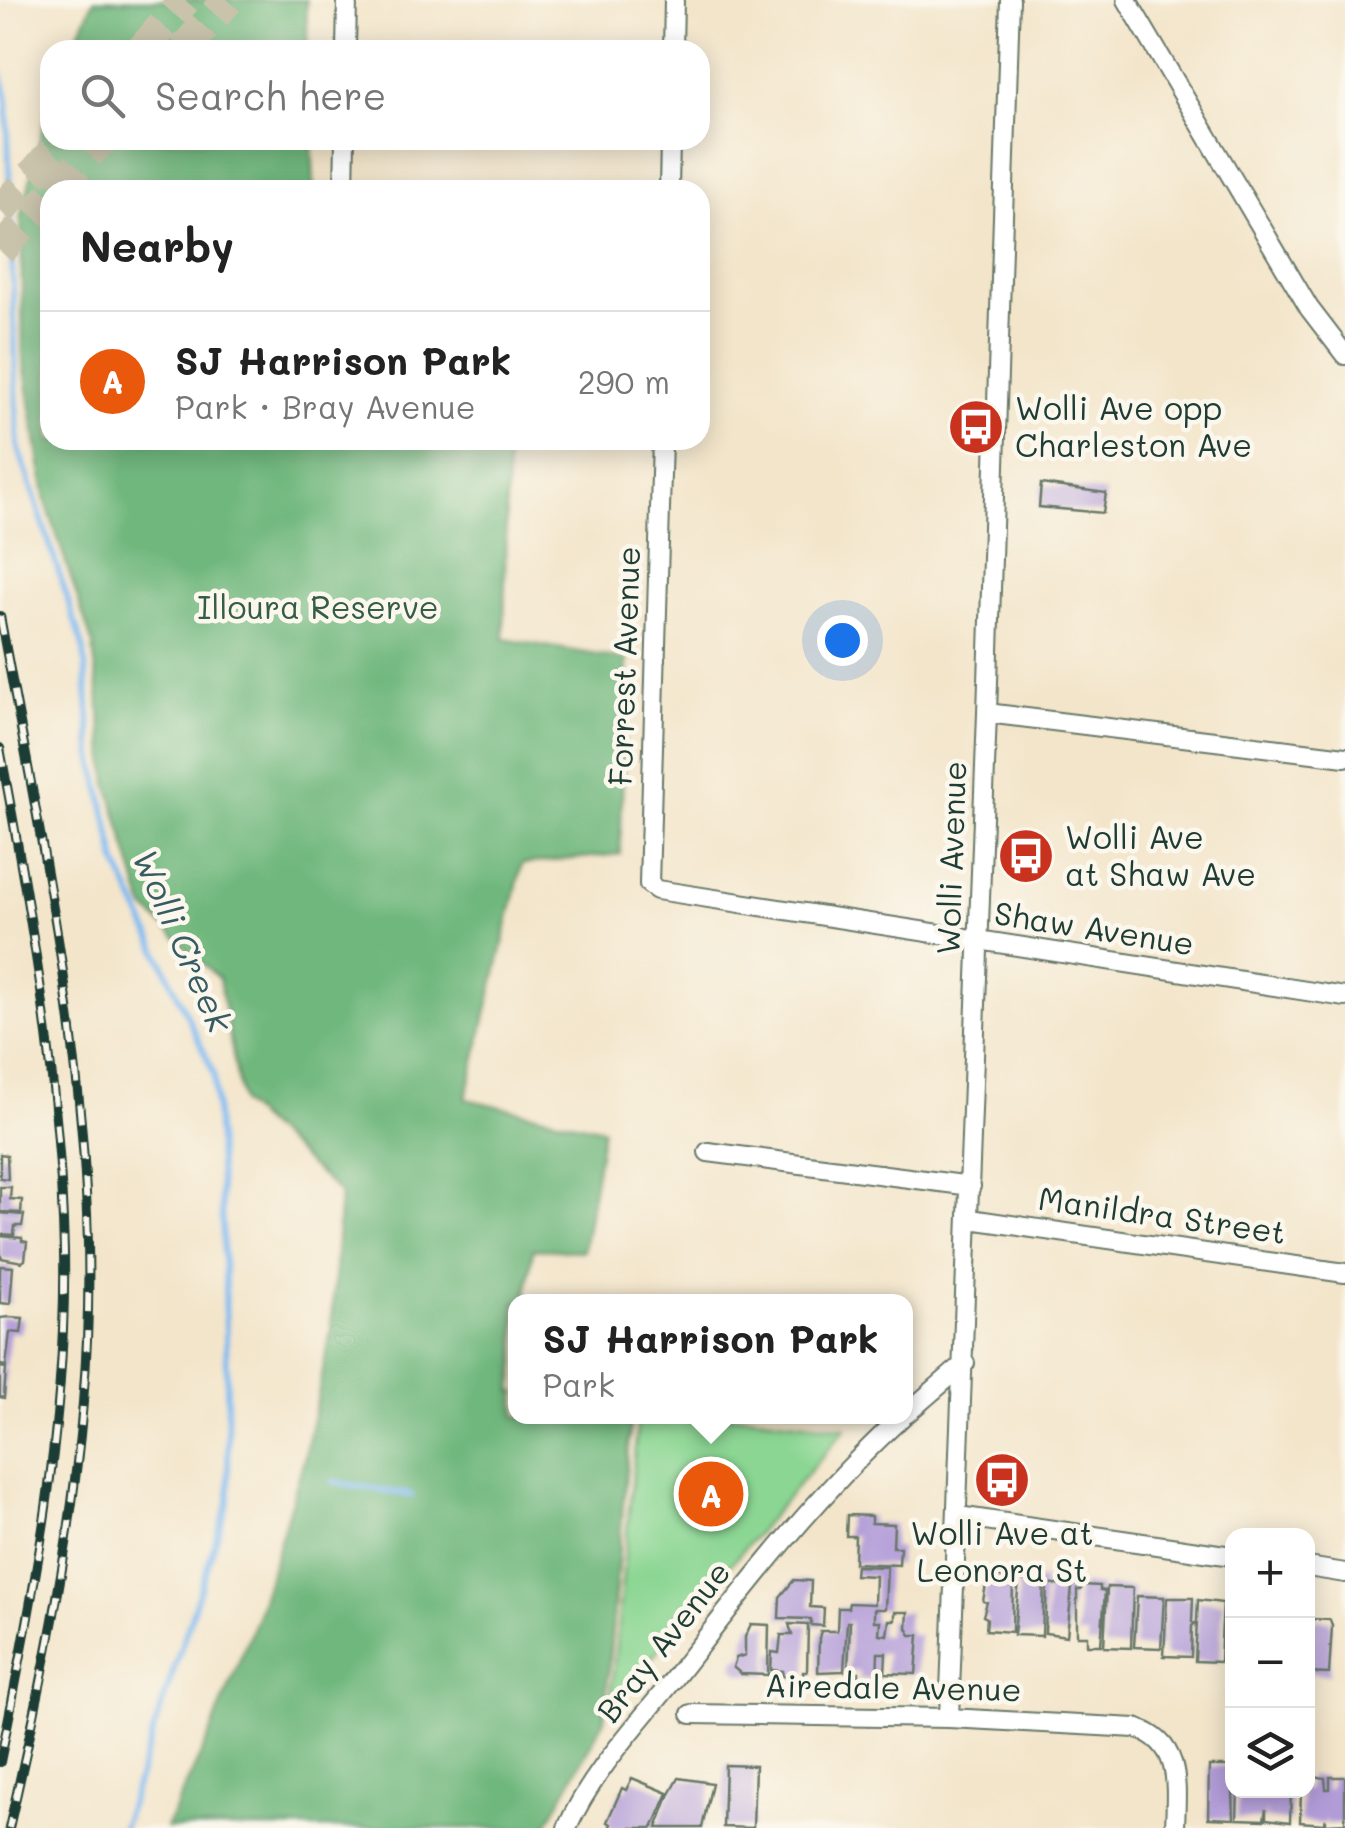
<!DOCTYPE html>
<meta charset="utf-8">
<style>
:root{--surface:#fff;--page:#f2f2f2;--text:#222;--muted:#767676;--line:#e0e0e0;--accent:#ea580c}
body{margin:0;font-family:Mali,sans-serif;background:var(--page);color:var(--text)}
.controls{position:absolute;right:30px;bottom:30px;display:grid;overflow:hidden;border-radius:20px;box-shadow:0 5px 25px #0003}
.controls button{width:90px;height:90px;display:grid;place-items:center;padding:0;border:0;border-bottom:2px solid var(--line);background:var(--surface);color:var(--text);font:50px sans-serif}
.you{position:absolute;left:842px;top:640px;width:35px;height:35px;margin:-25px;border:8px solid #fff;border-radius:50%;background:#1a73e8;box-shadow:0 0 0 15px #1a73e833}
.badge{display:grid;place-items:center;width:65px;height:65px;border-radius:50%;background:var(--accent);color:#fff;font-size:32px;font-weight:700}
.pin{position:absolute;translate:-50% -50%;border:5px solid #fff;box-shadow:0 2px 10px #0006}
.popup{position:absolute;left:508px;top:1294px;width:405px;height:130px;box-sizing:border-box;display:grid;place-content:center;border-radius:20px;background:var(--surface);filter:drop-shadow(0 2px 8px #0005);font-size:32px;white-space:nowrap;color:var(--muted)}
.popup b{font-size:38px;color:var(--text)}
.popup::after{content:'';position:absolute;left:50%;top:100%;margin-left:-20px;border:20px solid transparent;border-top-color:var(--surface)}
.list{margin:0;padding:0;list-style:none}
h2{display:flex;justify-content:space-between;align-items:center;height:130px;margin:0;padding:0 40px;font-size:42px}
h2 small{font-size:32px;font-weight:400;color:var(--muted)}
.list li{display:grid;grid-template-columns:65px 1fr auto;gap:30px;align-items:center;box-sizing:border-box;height:140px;padding:0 40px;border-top:2px solid var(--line)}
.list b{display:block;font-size:38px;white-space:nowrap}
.list p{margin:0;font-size:32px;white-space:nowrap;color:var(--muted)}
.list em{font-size:32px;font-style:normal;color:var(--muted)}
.icon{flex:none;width:55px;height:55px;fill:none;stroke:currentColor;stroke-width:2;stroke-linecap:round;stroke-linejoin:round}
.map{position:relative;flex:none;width:1345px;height:1828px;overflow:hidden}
.search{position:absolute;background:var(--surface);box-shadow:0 5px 25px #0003;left:40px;top:40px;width:670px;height:110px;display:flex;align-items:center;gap:25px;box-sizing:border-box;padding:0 35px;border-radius:30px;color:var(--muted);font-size:38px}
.panel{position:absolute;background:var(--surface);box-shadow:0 5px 25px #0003;left:40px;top:180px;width:670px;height:270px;border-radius:30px}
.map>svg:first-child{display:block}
.green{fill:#8bd693;stroke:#558a64;stroke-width:2.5}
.forest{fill:#70b77d;stroke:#487a58;stroke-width:2.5}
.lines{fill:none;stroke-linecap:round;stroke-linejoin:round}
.stream{stroke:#7eb9f0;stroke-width:6}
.building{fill:#b29cd8}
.motorway-tunnel{stroke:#c9c3ac;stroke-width:32;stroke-dasharray:32 16;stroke-linecap:butt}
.minor-casing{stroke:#697868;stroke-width:22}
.minor{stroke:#fff;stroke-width:18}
.rail-casing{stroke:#1f3d34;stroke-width:10}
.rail{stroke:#fbf7ec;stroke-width:6;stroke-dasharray:19;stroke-linecap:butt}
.labels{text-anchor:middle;stroke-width:9;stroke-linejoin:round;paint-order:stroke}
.poi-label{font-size:32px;fill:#1f3d34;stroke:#fbf7ec;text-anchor:start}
.park-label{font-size:32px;fill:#355c47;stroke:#fbf7ec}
.street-label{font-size:32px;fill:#1f3d34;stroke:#fbf7ec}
.water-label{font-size:35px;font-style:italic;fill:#375c63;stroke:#fbf7ec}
</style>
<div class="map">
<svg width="1345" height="1828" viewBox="0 0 1345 1828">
<rect width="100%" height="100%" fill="#fbf7ec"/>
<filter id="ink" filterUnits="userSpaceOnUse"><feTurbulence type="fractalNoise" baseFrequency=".01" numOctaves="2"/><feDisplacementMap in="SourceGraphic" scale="20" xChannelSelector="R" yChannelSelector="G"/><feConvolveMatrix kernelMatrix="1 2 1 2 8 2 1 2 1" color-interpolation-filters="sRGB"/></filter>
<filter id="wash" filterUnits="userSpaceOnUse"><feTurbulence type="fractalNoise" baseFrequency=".0048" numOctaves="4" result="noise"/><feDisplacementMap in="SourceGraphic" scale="40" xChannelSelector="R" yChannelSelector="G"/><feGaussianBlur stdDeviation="2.25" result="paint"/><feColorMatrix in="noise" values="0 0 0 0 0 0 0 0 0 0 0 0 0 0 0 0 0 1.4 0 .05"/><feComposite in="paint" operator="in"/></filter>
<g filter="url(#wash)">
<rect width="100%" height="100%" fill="#f3e5ca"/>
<!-- green -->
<path class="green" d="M748,1416L846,1428L610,1707L638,1417Z"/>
<!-- forest -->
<path class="forest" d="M94,0H306L308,50H71Z
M50,97V140H312L314,190H50V440H507L504,639L627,660L620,854L522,864L466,1099L603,1129L583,1251L533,1249L525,1301L516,1302V1365L512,1391L516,1392V1416L631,1417L604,1720L545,1828H166L209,1737L257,1617L305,1456L331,1332L340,1193L242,1104L219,979L144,907L108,784L93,645L46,502L23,356L21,219Z"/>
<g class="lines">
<!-- stream -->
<path class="stream" d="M0,69L7,99L18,446L84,650L92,752L117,863L214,1074L225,1279L229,1500L122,1828
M333,1482L411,1495"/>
</g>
<g id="blocks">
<!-- building -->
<path class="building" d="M1041,484L1106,493L1103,513L1039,507Z
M0,1154L7,1155L8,1179L0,1178Z
M0,1187H11L10,1199L22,1200L21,1213L0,1212Z
M0,1213L24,1215L22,1226H15L14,1235L0,1234Z
M0,1236L22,1238V1241L27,1242L25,1260L22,1262L1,1258Z
M0,1266L13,1267L10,1304L0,1303Z
M9,1317L23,1318L21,1333L10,1332L6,1366L0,1365V1318Z
M0,1367L6,1368L4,1398L0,1397Z
M847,1515L871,1516V1523L894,1524L893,1547H900L899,1565L854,1563L855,1536H846Z
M856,1566L887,1567L885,1609H874V1621H880L879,1634L887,1635L889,1620H895V1612H908L907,1628L911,1635H919L916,1674L885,1673L886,1653H878L877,1680L859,1679V1672L848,1671L850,1622H847L844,1671L818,1672L819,1638L821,1631H837L838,1608H848L849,1603L874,1604L875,1576L855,1575Z
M988,1574L1013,1580L1012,1632L986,1630L987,1618L983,1616L987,1602L983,1601Z
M794,1580L811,1581L810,1607L824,1608L823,1626L811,1625V1619L779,1618L780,1597Z
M1019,1580H1044L1042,1636L1014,1635Z
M1047,1584L1072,1587L1067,1636L1045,1633Z
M1082,1585L1100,1586V1590L1105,1591L1101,1645H1087V1636H1077V1590H1081Z
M1107,1587L1133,1588L1131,1648L1104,1647Z
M1137,1596L1164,1597L1161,1648L1134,1647Z
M1167,1598H1193L1192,1622L1195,1623L1192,1626L1191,1657L1164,1656Z
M1198,1600L1223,1603L1220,1662L1195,1661Z
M1227,1614H1232V1660H1227Z
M1312,1619L1330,1620L1332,1626L1329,1674L1308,1673V1625H1312Z
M751,1624L769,1625L768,1675L741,1674L733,1667L736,1658L745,1655V1637Z
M789,1624L808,1625L807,1672H803V1677L782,1676L783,1671L771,1670L772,1652L779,1653L781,1635H792Z
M725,1765L755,1766L753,1828L723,1827Z
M1209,1766H1232L1234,1819L1208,1818Z
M1309,1775L1325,1778L1326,1789H1330V1777H1345V1823L1326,1824V1819L1324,1824L1300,1822L1301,1790H1308Z
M632,1778L668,1793L653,1828H609L611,1824L607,1822L622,1788L626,1790Z
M679,1778L712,1783L702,1828H657L669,1796Z
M1238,1790H1291L1290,1822L1266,1819V1809L1264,1820L1237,1819Z"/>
</g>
</g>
<g filter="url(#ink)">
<use href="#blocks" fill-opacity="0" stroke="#697868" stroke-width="2.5"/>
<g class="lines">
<!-- motorway-tunnel -->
<path class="motorway-tunnel" d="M142,50L185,0
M183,50L228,0
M56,190L101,140
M0,211L64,140
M0,251L50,196"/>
<!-- minor casing -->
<g class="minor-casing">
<path id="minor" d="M1127,0L1309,308L1345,355
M346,50L347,0
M673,50L674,0
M344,190L345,140
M669,190L670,140
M662,440L649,884L657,890L1345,997
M987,713L1345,757
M708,1152L971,1186
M970,1219L1345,1273
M906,1414L965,1363
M958,1516L1232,1556
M1308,1567L1345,1573
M691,1714L949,1718L1136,1728C1183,1743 1176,1787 1175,1828
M949,1718L987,713L1010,0
M567,1828C592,1772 635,1728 673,1680C745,1588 816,1495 903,1416"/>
</g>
<!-- minor -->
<use href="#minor" class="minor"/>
<!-- rail casing -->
<g class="rail-casing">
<path id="rail" d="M0,616C38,824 83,1032 88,1244C93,1441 53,1637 9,1828
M0,748C31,915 60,1081 64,1252C67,1424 34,1594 0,1762"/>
</g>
<!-- rail -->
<use href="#rail" class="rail"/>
</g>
</g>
<!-- icons -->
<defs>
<g id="bus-disc" transform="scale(2.875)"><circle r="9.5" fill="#c8321e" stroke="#fbf7ec"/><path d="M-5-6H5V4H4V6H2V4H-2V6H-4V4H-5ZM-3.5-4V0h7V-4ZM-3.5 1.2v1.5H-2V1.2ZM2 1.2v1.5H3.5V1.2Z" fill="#fff"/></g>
</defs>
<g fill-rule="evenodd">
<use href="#bus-disc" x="976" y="427"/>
<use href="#bus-disc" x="1026" y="856"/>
<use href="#bus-disc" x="1002" y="1480"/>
</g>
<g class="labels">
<!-- poi labels -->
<g class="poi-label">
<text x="1015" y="420">Wolli Ave opp<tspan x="1015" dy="37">Charleston Ave</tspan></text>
<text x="1065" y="849">Wolli Ave<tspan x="1065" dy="37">at Shaw Ave</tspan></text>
<text x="1002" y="1545" text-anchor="middle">Wolli Ave at<tspan x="1002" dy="37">Leonora St</tspan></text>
</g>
<!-- park labels -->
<g class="park-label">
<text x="318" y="619">Illoura Reserve</text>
</g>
<!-- street labels -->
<g class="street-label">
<text transform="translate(625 666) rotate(-88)" y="11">Forrest Avenue</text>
<text transform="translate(952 858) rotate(-88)" y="11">Wolli Avenue</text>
<text transform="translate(1094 929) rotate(9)" y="11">Shaw Avenue</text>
<text transform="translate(1162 1216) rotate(8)" y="11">Manildra Street</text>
<text transform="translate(664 1642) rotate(-52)" y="11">Bray Avenue</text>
<text transform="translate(893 1688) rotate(1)" y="11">Airedale Avenue</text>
</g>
<!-- water labels -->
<g class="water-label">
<text transform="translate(182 941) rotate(66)" y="12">Wolli Creek</text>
</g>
</g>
</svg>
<div class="controls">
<button>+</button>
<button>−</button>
<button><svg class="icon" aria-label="layers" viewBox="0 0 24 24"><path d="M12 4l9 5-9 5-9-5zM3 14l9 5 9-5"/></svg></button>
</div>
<div class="you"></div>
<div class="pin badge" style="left:711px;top:1494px">A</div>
<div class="popup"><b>SJ Harrison Park</b>Park</div>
<div class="search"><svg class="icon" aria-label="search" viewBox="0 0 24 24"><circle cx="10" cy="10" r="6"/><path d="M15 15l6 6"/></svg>Search here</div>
<section class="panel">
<h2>Nearby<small></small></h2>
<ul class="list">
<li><span class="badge">A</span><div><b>SJ Harrison Park</b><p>Park · Bray Avenue</p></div><em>290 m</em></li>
</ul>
</section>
</div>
